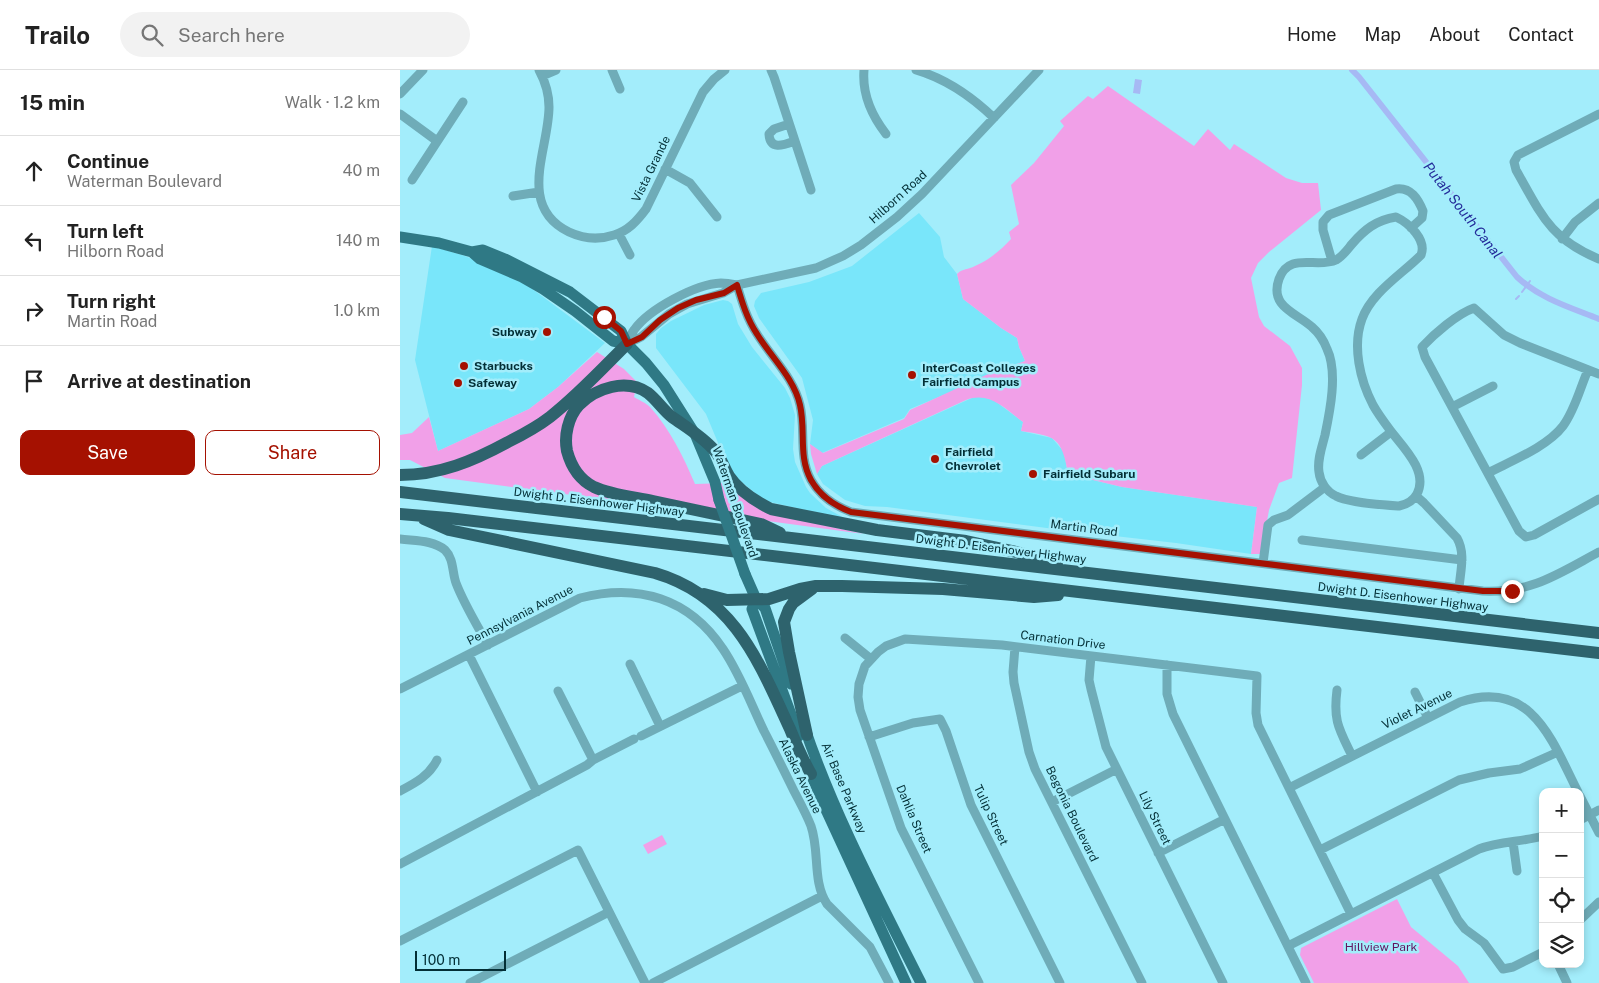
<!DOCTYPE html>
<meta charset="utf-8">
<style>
:root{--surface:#fff;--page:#f2f2f2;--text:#222;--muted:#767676;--line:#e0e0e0;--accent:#a51101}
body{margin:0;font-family:"Public Sans",sans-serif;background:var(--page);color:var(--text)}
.controls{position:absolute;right:15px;bottom:15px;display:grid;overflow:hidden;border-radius:10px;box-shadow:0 2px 8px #0003}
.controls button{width:45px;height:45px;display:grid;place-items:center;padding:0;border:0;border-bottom:1px solid var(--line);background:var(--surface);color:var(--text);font:25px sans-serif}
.scale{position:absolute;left:15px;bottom:12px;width:91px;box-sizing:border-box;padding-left:5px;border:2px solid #032f36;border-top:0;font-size:14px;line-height:18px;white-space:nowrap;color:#032f36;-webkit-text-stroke:4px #a3edfb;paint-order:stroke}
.stop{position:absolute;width:15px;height:15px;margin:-11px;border:4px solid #a51101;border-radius:50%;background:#fff}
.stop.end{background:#a51101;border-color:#fff;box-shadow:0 1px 5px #0008}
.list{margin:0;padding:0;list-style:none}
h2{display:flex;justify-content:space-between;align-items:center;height:65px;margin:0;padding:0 20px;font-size:21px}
h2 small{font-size:16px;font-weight:400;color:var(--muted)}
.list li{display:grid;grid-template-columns:32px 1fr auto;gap:15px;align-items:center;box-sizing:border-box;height:70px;padding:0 20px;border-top:1px solid var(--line)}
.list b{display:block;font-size:19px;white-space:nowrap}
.list p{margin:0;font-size:16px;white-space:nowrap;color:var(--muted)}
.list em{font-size:16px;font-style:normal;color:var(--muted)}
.actions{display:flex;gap:10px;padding:15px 20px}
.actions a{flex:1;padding:11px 0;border:1px solid var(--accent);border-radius:10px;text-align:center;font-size:18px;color:var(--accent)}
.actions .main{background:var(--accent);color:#fff}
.icon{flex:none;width:28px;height:28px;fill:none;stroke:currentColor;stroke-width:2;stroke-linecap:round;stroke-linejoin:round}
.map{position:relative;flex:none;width:1199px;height:913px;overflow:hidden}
header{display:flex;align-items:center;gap:30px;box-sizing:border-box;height:70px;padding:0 25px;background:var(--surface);border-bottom:1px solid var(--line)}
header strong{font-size:24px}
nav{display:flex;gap:28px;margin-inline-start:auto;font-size:18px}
.search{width:350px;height:45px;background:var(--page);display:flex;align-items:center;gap:12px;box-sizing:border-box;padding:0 18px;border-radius:28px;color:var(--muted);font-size:19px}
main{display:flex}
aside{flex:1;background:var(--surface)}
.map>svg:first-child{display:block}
.built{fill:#79e6fa}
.green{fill:#f1a0e8}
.water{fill:#a6b9f4}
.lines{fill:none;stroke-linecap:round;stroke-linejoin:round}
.stream{stroke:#a6b9f4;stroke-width:2}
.canal{stroke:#a6b9f4;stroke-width:6}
.minor{stroke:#6facb8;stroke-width:9}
.major{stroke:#2f7985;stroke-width:11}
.highway{stroke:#2e636d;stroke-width:12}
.major-bridge{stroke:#2f7985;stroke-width:11}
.route{stroke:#a51101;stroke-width:6}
.poi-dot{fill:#a51101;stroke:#a3edfb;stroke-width:2}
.labels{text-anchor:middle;stroke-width:5;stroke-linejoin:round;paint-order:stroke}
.street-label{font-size:12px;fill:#032f36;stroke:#a3edfb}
.poi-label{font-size:12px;font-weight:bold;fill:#032f36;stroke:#a3edfb;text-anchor:start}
.park-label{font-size:12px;fill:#63145e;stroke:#a3edfb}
.water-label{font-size:14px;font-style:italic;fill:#232c9a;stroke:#a3edfb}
</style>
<header>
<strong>Trailo</strong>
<div class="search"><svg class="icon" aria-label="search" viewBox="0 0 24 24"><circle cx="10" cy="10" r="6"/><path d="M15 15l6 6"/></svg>Search here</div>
<nav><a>Home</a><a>Map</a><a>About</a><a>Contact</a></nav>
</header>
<main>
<aside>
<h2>15 min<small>Walk · 1.2 km</small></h2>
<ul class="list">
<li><svg class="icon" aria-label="ahead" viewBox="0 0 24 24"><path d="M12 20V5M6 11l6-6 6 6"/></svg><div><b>Continue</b><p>Waterman Boulevard</p></div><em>40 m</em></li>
<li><svg class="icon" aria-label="left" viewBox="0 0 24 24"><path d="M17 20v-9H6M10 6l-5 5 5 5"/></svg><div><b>Turn left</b><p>Hilborn Road</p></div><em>140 m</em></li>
<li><svg class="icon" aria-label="right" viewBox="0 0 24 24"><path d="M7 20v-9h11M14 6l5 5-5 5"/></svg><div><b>Turn right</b><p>Martin Road</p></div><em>1.0 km</em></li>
<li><svg class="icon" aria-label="arrive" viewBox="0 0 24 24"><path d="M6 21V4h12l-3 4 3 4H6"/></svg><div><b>Arrive at destination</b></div></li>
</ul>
<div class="actions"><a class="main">Save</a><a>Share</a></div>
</aside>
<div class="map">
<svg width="1199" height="913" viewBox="0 0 1199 913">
<rect width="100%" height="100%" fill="#a3edfb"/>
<!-- built -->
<path class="built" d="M519,143L540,167L544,187L557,204L563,229L601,258L617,268L619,277L625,291L510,339L504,348L422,383L410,374L413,350L402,308L359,248L354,236L355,231L361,223L409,212L452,196Z
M32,176L65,186L119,209L205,273L158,317L129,339L38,381L15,290Z
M323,230L328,231L332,234L338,254L352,277L385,318L390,328L395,345L393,379L395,392L406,417L410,423L426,438L448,450L370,432L360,427L338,409L326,392L306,344L256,278V264L261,258L271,251L304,235Z
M574,327H584L595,331L623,352L621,361L652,368L664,382L668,404L722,417L857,437L851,484L776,473L662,460L487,437L465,436L445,430L423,414L417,404L422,396Z"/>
<!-- green -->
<path class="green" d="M708,16L794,76L808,59L830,80L834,74L886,108L902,113H918L921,140L869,182L858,193L851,208L859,247L864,256L890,276L902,298V315L892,408L879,413L869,440L861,484H851L857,437L722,417L668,404C662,367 655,366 621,361L623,352C605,339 590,321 566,330L422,396L417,404L411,384L410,374L423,383L504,349L510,340L586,305L625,291L619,277L617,268L601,258L563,229L557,204C563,198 568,200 575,196C589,190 601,180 611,169L609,162L619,154L611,115L634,93L664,56L660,51L688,26L693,29Z
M197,282L224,299L237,312L234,327C239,330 246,333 250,337C270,359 284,388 295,414L328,413L368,443L464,464L45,408L10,390H0V365L12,363L29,347L38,381L129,339L158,317Z
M262,765L267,774L248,784L243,775Z
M997,829L1011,857L1058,896L1069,913H914L900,885L901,878Z"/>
<!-- water -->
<path class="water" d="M735,9L742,10L740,24L733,23Z"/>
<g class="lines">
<!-- stream -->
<path class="stream" d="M1122,222L1130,211
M1116,229L1119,226"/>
<!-- canal -->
<path class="canal" d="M952,0L959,7L1117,207C1141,229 1169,237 1199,249"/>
<!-- minor -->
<path class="minor" d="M139,0C145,11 149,24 149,37C149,79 116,136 169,162C184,169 199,170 214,165C228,161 237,151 246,139L303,22L314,9L325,0
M212,0L220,19
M371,0L374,7L411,120
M464,0C462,24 472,46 486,64
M516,0C547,9 571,26 594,48
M142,6L156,0
M0,24L23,0
M0,44L37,71
M1199,44L1118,85L1114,92L1116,100C1141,144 1150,169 1199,189
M389,54L374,59L369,64C370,81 384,75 395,71
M265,99L290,113L317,147
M12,110L63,32
M113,126L139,122
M996,147C1009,153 1027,170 1021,185C1001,205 972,222 962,249C952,276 960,310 973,335C978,344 984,352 990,360C1002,376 1029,401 1017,424C1013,431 1008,434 999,436C983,435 949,433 936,426C927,422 920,412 919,402C917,390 922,377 925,365C930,341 938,302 927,279C924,271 919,263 912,257C897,243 869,237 879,209C889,181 917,199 936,190C943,186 947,180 952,174C964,160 976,150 996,147Z
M219,164L230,185
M1162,169L1175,152L1199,133
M932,191L923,160V152L929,145L996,119C1011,117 1018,129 1023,141L1022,148L1011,158
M337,215C342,232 347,249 357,264C371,287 394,308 400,335C406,361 398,386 411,410C420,426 435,436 451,442L1083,521C1132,523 1158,504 1199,482
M227,274L241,267L269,244L287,234L323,223L337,215L416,198L443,186L461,175L497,147L522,124L639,0
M227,274C229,269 231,264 234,260C249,239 296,214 321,213C326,213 332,214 337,215
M1199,304L1120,273L1104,265L1074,238C1057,244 1034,264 1022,277L1025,287L1119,461L1126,467L1134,465L1199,429
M1052,337L1093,316
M961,385L991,362
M1088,403C1111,391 1147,377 1163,356C1175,340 1180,318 1188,300
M1016,426L1024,433L1057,468C1066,484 1060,502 1059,519
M0,469C15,471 33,470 45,480C54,489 52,502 56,513C64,534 77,555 88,575
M902,470L1062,490
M863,493L868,455L874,450L888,445L925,417
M445,568L471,589
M615,577L613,602L614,613L629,682L635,699L742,913
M69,585L137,722
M691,586L689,610L691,619L706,677L823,913
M230,594L260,656
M767,595V624L773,644L906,913
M0,619L180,528C238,513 289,528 323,579C340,604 351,634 364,661C374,680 383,699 393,719C399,731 406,743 411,756C420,782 412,811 427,834L470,877L489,913
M937,620C933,651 939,659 952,686
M158,621L193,690
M1015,622L1028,648
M241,666L342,616
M469,667L513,653L540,649L546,661L571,735L660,913
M889,718L1060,632C1132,608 1152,671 1178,722
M0,721C15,713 29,706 37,690
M1180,726L1199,763
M652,732L717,699
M1180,750L1199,740
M1113,772L1117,801
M920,780L1059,710L1089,703L1120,699L1158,682
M758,783L825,749
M0,794L187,695L193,690L234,669
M1033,803L1058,850L1065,859L1084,873L1103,899L1113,897L1143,882
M1180,850L1199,832
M0,871L178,780L245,913
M888,876L1079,779C1099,771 1122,772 1143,766
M1158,894L1167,913
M70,913L209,842
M253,913L422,826
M579,913L501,758L460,640L458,627L459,614L465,596L478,582L486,576L505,569L602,575L857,606L856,643L858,655L951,844"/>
<!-- major -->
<path class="major" d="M0,167L39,173L72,182L83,180L105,189L170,222L221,261L227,274L246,293L264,315L295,364L315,412L319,430
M72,182L80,189L122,207L143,219L175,241L213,271L227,274
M345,504L356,529L365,538L391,614
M356,529L352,539L399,666
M404,656C434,745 479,829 521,913
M410,695L411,704L427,742L506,913"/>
<!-- highway -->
<path class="highway" d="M0,405C40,405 73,391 108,372C122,365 137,357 150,347C178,325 202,299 227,274
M0,422L1199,563
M0,444L48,448L1199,583
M24,449L49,460L255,503C334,526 359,592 390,659C396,674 403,690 411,704
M380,463L361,454C325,446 289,439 253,431C234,427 211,425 194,417C180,410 171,396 167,381C164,366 168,347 179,335C196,318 226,308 248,323C257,330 263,340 272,347C286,357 303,367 314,380C321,387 324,398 329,406C339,421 355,431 371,439L477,460L566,471L634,486L657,494
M304,524L327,530L369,529L400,519L416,516H442L543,519L634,527L658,525
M407,665L389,582L384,552L389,539L393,533L412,519"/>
<!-- major-bridge -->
<path class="major-bridge" d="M319,430L345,504"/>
</g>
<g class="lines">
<!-- route -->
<path class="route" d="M204,247L221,261L227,274L242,267L260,250L278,238L296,230L324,223L337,215C342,232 347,249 357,264C371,287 394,308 400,335C406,361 398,386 411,410C420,426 435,436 451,442L1083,521H1112"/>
</g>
<!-- markers -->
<g class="poi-dot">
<circle cx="147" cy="262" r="5"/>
<circle cx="64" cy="296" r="5"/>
<circle cx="512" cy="305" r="5"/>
<circle cx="58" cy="313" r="5"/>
<circle cx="535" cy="389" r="5"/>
<circle cx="633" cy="404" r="5"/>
</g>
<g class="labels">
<!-- street labels -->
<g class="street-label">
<text transform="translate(251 99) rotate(-64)" y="4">Vista Grande</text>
<text transform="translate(498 127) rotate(-42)" y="4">Hilborn Road</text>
<text transform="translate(199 432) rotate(7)" y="4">Dwight D. Eisenhower Highway</text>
<text transform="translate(335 432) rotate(71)" y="4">Waterman Boulevard</text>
<text transform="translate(684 458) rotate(7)" y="4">Martin Road</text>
<text transform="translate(601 479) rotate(7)" y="4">Dwight D. Eisenhower Highway</text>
<text transform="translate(1003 527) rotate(7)" y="4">Dwight D. Eisenhower Highway</text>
<text transform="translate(120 545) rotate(-27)" y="4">Pennsylvania Avenue</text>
<text transform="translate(663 570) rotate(7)" y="4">Carnation Drive</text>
<text transform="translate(1017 639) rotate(-26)" y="4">Violet Avenue</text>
<text transform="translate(400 706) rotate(64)" y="4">Alaska Avenue</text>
<text transform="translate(444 718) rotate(67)" y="4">Air Base Parkway</text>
<text transform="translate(672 744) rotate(64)" y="4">Begonia Boulevard</text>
<text transform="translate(591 745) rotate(65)" y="4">Tulip Street</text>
<text transform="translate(755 748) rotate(64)" y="4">Lily Street</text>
<text transform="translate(514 749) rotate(67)" y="4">Dahlia Street</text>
</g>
<!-- poi labels -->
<g class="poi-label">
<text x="137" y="266" text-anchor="end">Subway</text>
<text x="74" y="300">Starbucks</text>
<text x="522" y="302">InterCoast Colleges<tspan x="522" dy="14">Fairfield Campus</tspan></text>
<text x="68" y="317">Safeway</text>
<text x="545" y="386">Fairfield<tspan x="545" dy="14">Chevrolet</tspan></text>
<text x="643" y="408">Fairfield Subaru</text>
</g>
<!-- park labels -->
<g class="park-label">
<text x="981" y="881">Hillview Park</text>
</g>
<!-- water labels -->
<g class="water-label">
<text transform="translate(1063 140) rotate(52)" y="5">Putah South Canal</text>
</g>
</g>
</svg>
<div class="controls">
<button>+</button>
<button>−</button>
<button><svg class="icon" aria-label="locate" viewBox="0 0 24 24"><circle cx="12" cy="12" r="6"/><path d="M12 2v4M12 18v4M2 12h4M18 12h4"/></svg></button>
<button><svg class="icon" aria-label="layers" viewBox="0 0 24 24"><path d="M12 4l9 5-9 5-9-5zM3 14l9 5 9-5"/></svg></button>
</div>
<div class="scale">100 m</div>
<div class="stop" style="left:204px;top:247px"></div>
<div class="stop end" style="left:1112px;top:521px"></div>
</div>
</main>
